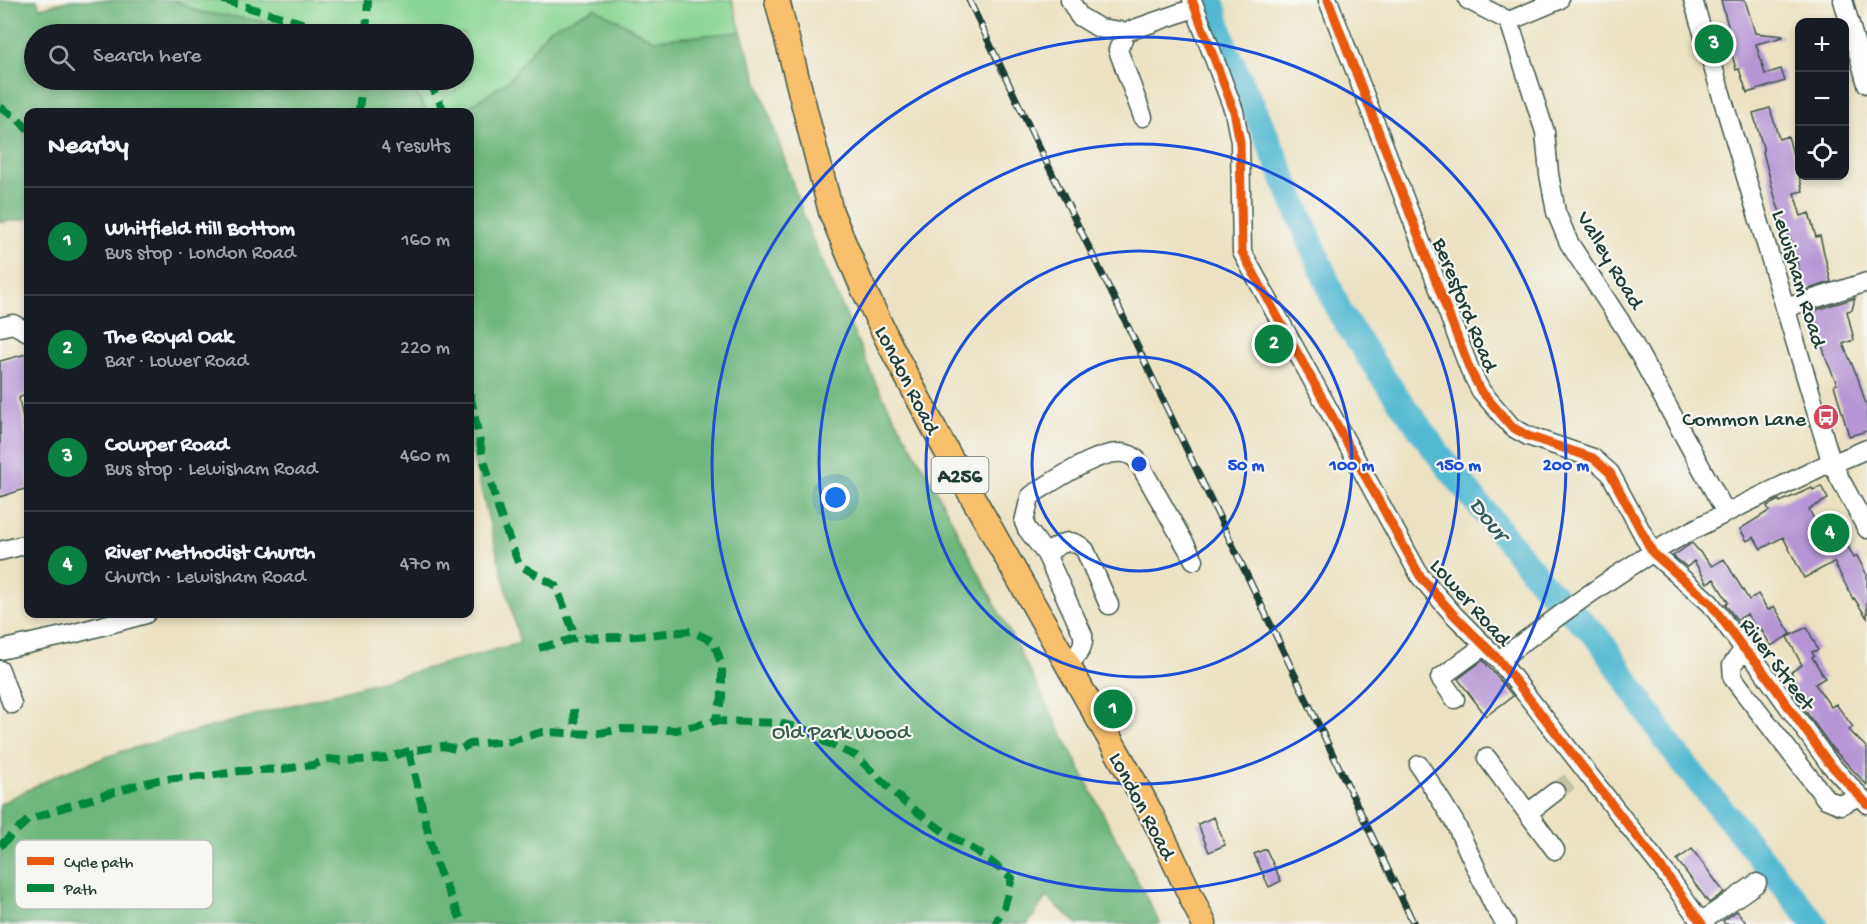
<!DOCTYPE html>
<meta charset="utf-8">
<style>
:root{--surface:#171b24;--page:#242831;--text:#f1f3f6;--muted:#9ea1a6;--line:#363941;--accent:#0b8043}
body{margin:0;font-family:"Gochi Hand",sans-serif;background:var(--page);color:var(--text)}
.controls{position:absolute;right:18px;top:18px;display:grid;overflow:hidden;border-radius:12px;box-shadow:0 3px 9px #0003}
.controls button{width:54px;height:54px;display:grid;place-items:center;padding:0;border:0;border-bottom:2px solid var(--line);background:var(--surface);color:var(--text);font:30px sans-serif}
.you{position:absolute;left:836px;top:498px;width:21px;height:21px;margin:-15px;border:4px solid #fff;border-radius:50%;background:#1a73e8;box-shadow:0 0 0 9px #1a73e833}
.badge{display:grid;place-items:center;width:39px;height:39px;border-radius:50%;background:var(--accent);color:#fff;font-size:20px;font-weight:700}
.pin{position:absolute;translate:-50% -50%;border:3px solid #fff;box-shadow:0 2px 6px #0006}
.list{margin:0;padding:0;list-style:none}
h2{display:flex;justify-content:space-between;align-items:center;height:78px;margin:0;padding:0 24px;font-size:26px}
h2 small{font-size:20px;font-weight:400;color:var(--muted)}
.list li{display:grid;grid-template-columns:39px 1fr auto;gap:18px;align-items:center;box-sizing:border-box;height:108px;padding:0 24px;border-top:2px solid var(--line)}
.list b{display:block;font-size:22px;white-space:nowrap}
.list p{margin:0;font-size:20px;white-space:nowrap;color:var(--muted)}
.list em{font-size:20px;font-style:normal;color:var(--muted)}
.icon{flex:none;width:33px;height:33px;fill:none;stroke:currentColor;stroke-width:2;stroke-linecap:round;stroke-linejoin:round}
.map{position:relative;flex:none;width:1867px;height:924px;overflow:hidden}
.search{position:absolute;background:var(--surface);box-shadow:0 3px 9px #0003;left:24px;top:24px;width:450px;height:66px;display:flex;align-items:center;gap:15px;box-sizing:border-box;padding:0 21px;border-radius:33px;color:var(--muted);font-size:22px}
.panel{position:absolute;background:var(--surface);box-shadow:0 3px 9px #0003;left:24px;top:108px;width:450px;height:510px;border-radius:12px}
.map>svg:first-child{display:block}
.green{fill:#89d695;stroke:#548a64;stroke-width:1.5}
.forest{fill:#6eb77e;stroke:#467a59;stroke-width:1.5}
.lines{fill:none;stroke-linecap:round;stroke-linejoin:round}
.river{stroke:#53b9d2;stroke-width:26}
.building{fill:#b595d4}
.minor-tunnel{stroke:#c3c1a6;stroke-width:18;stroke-dasharray:18 9;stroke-linecap:butt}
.minor-casing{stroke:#3e5649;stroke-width:21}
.major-casing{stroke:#3e5649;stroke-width:27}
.minor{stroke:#fff;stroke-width:18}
.major{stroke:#f8bf6c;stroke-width:24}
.rail-casing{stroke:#1f3d34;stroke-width:7}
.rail{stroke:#f6f6f2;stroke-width:4.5;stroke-dasharray:14;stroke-linecap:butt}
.quiet{stroke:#00873e;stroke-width:8;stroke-dasharray:15 8;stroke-linecap:butt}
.cycleway-casing{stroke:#f6f6f2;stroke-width:13}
.cycleway{stroke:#e8590c;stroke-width:9}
.ring{fill:none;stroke:#1d4ed8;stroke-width:3}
.labels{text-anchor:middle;stroke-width:4.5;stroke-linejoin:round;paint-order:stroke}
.shield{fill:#f6f6f2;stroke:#60746d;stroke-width:1.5}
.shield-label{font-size:21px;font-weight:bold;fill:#1f3d34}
.street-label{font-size:22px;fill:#1f3d34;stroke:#f6f6f2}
.poi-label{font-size:22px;fill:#1f3d34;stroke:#f6f6f2;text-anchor:end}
.park-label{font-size:22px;fill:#345c47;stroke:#f6f6f2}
.water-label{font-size:24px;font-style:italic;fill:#2c5c5c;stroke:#f6f6f2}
.key{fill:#f6f6f2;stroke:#b6beb9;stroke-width:1.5}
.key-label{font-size:16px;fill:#1f3d34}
.centre{fill:#1d4ed8;stroke:#f6f6f2;stroke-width:3}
.ring-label{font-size:18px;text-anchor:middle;font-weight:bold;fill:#1d4ed8;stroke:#f6f6f2;stroke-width:4.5;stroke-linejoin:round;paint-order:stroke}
</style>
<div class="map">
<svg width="1867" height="924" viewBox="0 0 1867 924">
<rect width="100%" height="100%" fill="#f6f6f2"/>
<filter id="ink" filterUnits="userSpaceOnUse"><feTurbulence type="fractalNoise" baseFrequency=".0167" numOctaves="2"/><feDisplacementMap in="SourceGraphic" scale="12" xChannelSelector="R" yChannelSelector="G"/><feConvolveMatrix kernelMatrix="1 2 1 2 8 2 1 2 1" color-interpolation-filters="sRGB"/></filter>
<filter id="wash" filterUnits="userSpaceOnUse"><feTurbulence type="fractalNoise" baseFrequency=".008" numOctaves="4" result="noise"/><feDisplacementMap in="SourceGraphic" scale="24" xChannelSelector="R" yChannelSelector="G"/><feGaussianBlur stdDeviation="1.35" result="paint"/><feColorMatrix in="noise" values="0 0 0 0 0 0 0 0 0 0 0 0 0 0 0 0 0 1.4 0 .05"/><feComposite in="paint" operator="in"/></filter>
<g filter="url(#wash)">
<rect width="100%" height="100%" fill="#ece2c3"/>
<!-- green -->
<path class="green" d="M174,0H732L741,32L653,40L595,8L549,29L509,80L461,112H427L408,80H406H464V34H304L293,26L199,12Z"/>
<!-- forest -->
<path class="forest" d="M0,0H37L40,8L71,0H174L199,12L293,26L304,34H34V80H408L427,112H28V219L0,222Z
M595,8L653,40L741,32L809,231L877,386L934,486L1160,924H1078L1046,897L1028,924H0V804L57,775L123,751L520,643L470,446V112H461L509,80L549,29Z"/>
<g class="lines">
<!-- river -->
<path class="river" d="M1211,0L1225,48L1266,135L1340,313L1381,375L1445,463L1543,584L1600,640L1672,749L1815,924"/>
</g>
<g id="blocks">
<!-- building -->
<path class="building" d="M1721,0H1745L1755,33L1783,36V37L1756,44L1765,74L1781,69L1785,81L1747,93L1739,69L1736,70L1729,42L1732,41Z
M1770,108L1779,139L1788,136L1803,191L1794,193L1801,216L1809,213L1816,237L1820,236L1831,282L1805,290L1790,238H1789L1776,201L1763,152L1764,151L1753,113Z
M1855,298L1852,310L1847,311L1854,340L1843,344L1858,378L1867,408V431L1849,436L1834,385L1837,384L1826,359L1813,311Z
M26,354L28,363V393L19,398L28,447V488L0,497V361Z
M1821,486L1828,499L1809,509L1820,532L1836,524L1854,558L1857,556L1867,575V618L1854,598L1853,599L1834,562L1804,578L1783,537L1761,549L1754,537L1747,541L1740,529L1769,511L1767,506L1779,500L1780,502L1812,488L1813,490Z
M1692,543L1712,566L1724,559L1749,600L1758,594L1768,610L1774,606L1791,634L1771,646L1761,629L1758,631L1747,614L1737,620L1725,604L1728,602L1714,579L1707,583L1694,561L1687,567L1673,556Z
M1807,627L1818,650L1812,652L1814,656L1812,657L1825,678L1815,684L1831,707L1836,704L1853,727L1849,730L1867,748V785L1832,748L1789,688L1798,683L1791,672L1802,665L1787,637Z
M1483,660L1513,696L1486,716L1458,679Z
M1214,817L1225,845L1209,852L1198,824Z
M1266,849L1281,881L1269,887L1254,854Z
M1692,849L1724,892L1709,903L1677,860Z
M1737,911L1747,924H1725L1723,921Z"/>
</g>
</g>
<g filter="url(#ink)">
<use href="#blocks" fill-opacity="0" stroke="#3e5649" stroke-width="1.5"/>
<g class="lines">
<!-- minor-tunnel -->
<path class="minor-tunnel" d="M1555,792L1573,779"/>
<!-- minor casing -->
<g class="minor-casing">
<path id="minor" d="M1070,0L1079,16L1099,28L1126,32L1194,8
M1192,0L1234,111L1240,142L1242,252L1420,576L1453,614L1499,660L1667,875L1702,924
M1328,0L1470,370L1481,391L1512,427L1528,436L1593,458L1610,473L1653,553L1710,603L1744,649L1758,664L1828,762L1867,804
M1468,0L1509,21L1545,132L1549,174L1556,212L1569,243L1626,330L1726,513
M1693,0L1832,464L1867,529
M1843,0L1867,84
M1509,21L1559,0
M1126,32L1118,50L1143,117
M1785,308L1867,282
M0,327L13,324L28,332
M0,551L28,544
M1046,554C1060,544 1070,535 1085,550L1109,605
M1744,649L1732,665L1733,678L1826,799L1841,805L1859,796
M0,650L72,634L146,614
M1499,660C1549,623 1599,585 1652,553C1707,520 1766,494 1823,466L1832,464L1867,449
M1068,666C1076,656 1085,648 1083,635L1046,554L1027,529L1024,522L1030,497L1036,492C1056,480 1106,444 1130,455C1133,456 1135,458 1137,460L1194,560
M0,670L12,704
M1455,699L1440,678L1485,645
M1487,758L1555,850
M1419,765L1455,823L1494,906L1506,924
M1528,813L1555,792
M1701,922L1757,883"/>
</g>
<!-- major casing -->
<g class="major-casing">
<path id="major" d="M777,0L831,212L861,284L890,345L943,445L1137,787L1160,831L1204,924"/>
</g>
<!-- minor -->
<use href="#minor" class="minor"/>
<!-- major -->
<use href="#major" class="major"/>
<!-- rail casing -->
<g class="rail-casing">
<path id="rail" d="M969,0L1035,139L1119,308L1414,924"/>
</g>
<!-- rail -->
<use href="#rail" class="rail"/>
<!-- quiet -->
<path class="quiet" d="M223,0L305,24L330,34
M366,34L368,0
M429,80L443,109
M0,107L18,119L28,130
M359,112L362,80
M470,394L483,457L500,514L519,565L556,586L576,638
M539,648L576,638L624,637L691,631L714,642L722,666V698L715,721
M574,709L575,732
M409,751L435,862L463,924
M0,846L28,820L65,807L137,785L158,780L175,778L210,776L240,771L283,769L313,765L329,759L346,761L387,758L409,751L443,746L459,750L470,744L511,741L542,732L594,734L622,729L676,730L715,721L780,723L807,730L825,742L856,756L904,802L947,834L978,852L1012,878L1004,908L995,924"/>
<!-- cycleway casing -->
<g class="cycleway-casing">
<path id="cycleway" d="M1192,0L1234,111L1240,142L1242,252L1420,576L1453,614L1499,660L1667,875L1702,924
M1328,0L1470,370L1481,391L1512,427L1528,436L1593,458L1610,473L1653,553L1710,603L1744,649L1758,664L1828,762L1867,804"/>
</g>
<!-- cycleway -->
<use href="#cycleway" class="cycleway"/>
</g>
</g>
<!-- distance rings -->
<g class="ring">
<circle cx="1139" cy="464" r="107"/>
<circle cx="1139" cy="464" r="213"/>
<circle cx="1139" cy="464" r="320"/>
<circle cx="1139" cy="464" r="427"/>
</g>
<!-- icons -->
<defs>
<g id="bus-disc" transform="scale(1.35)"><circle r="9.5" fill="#d1495b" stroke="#f6f6f2"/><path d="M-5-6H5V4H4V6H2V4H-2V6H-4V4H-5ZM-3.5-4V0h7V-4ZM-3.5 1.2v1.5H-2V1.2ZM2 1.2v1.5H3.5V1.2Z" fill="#fff"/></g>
</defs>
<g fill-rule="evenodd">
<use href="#bus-disc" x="1826" y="417"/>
</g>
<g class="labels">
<!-- shield labels -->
<rect class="shield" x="931.5" y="457" width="57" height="36" rx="4.5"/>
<g class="shield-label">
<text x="960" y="482">A256</text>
</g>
<!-- street labels -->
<g class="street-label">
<text transform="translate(1612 259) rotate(59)" y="8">Valley Road</text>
<text transform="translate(1801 278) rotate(73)" y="8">Lewisham Road</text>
<text transform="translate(1467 304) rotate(68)" y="8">Beresford Road</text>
<text transform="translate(909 379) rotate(63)" y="8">London Road</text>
<text transform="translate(1472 601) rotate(48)" y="8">Lower Road</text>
<text transform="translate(1779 663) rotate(53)" y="8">River Street</text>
<text transform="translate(1144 805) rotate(62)" y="8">London Road</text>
</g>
<!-- poi labels -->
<g class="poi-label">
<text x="1806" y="425">Common Lane</text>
</g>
<!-- park labels -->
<g class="park-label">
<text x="841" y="738">Old Park Wood</text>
</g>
<!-- water labels -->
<g class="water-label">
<text transform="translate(1490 518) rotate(51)" y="8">Dour</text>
</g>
</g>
<!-- legend -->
<rect x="15" y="840" width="198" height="69" rx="9" class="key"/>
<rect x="27" y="857" width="27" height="8" fill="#e8590c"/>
<rect x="27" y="884" width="27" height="8" fill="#00873e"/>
<g class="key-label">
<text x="64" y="867">Cycle path</text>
<text x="64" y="894">Path</text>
</g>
<circle cx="1139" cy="464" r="9" class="centre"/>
<g class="ring-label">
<text x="1246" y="470">50 m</text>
<text x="1352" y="470">100 m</text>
<text x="1459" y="470">150 m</text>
<text x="1566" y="470">200 m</text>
</g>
</svg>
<div class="controls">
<button>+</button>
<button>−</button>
<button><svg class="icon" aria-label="locate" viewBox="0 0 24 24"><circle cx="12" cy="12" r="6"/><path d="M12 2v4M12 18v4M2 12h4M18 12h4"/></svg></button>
</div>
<div class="you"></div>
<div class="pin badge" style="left:1113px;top:709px">1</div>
<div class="pin badge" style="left:1274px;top:344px">2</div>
<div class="pin badge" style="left:1714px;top:44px">3</div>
<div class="pin badge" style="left:1830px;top:533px">4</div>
<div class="search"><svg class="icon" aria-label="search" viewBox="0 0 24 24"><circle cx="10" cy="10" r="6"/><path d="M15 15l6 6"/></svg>Search here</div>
<section class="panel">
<h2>Nearby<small>4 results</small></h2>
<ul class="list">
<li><span class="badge">1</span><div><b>Whitfield Hill Bottom</b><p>Bus stop · London Road</p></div><em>160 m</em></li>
<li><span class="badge">2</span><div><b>The Royal Oak</b><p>Bar · Lower Road</p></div><em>220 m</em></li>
<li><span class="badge">3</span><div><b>Cowper Road</b><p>Bus stop · Lewisham Road</p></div><em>460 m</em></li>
<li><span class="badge">4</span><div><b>River Methodist Church</b><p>Church · Lewisham Road</p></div><em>470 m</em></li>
</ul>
</section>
</div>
